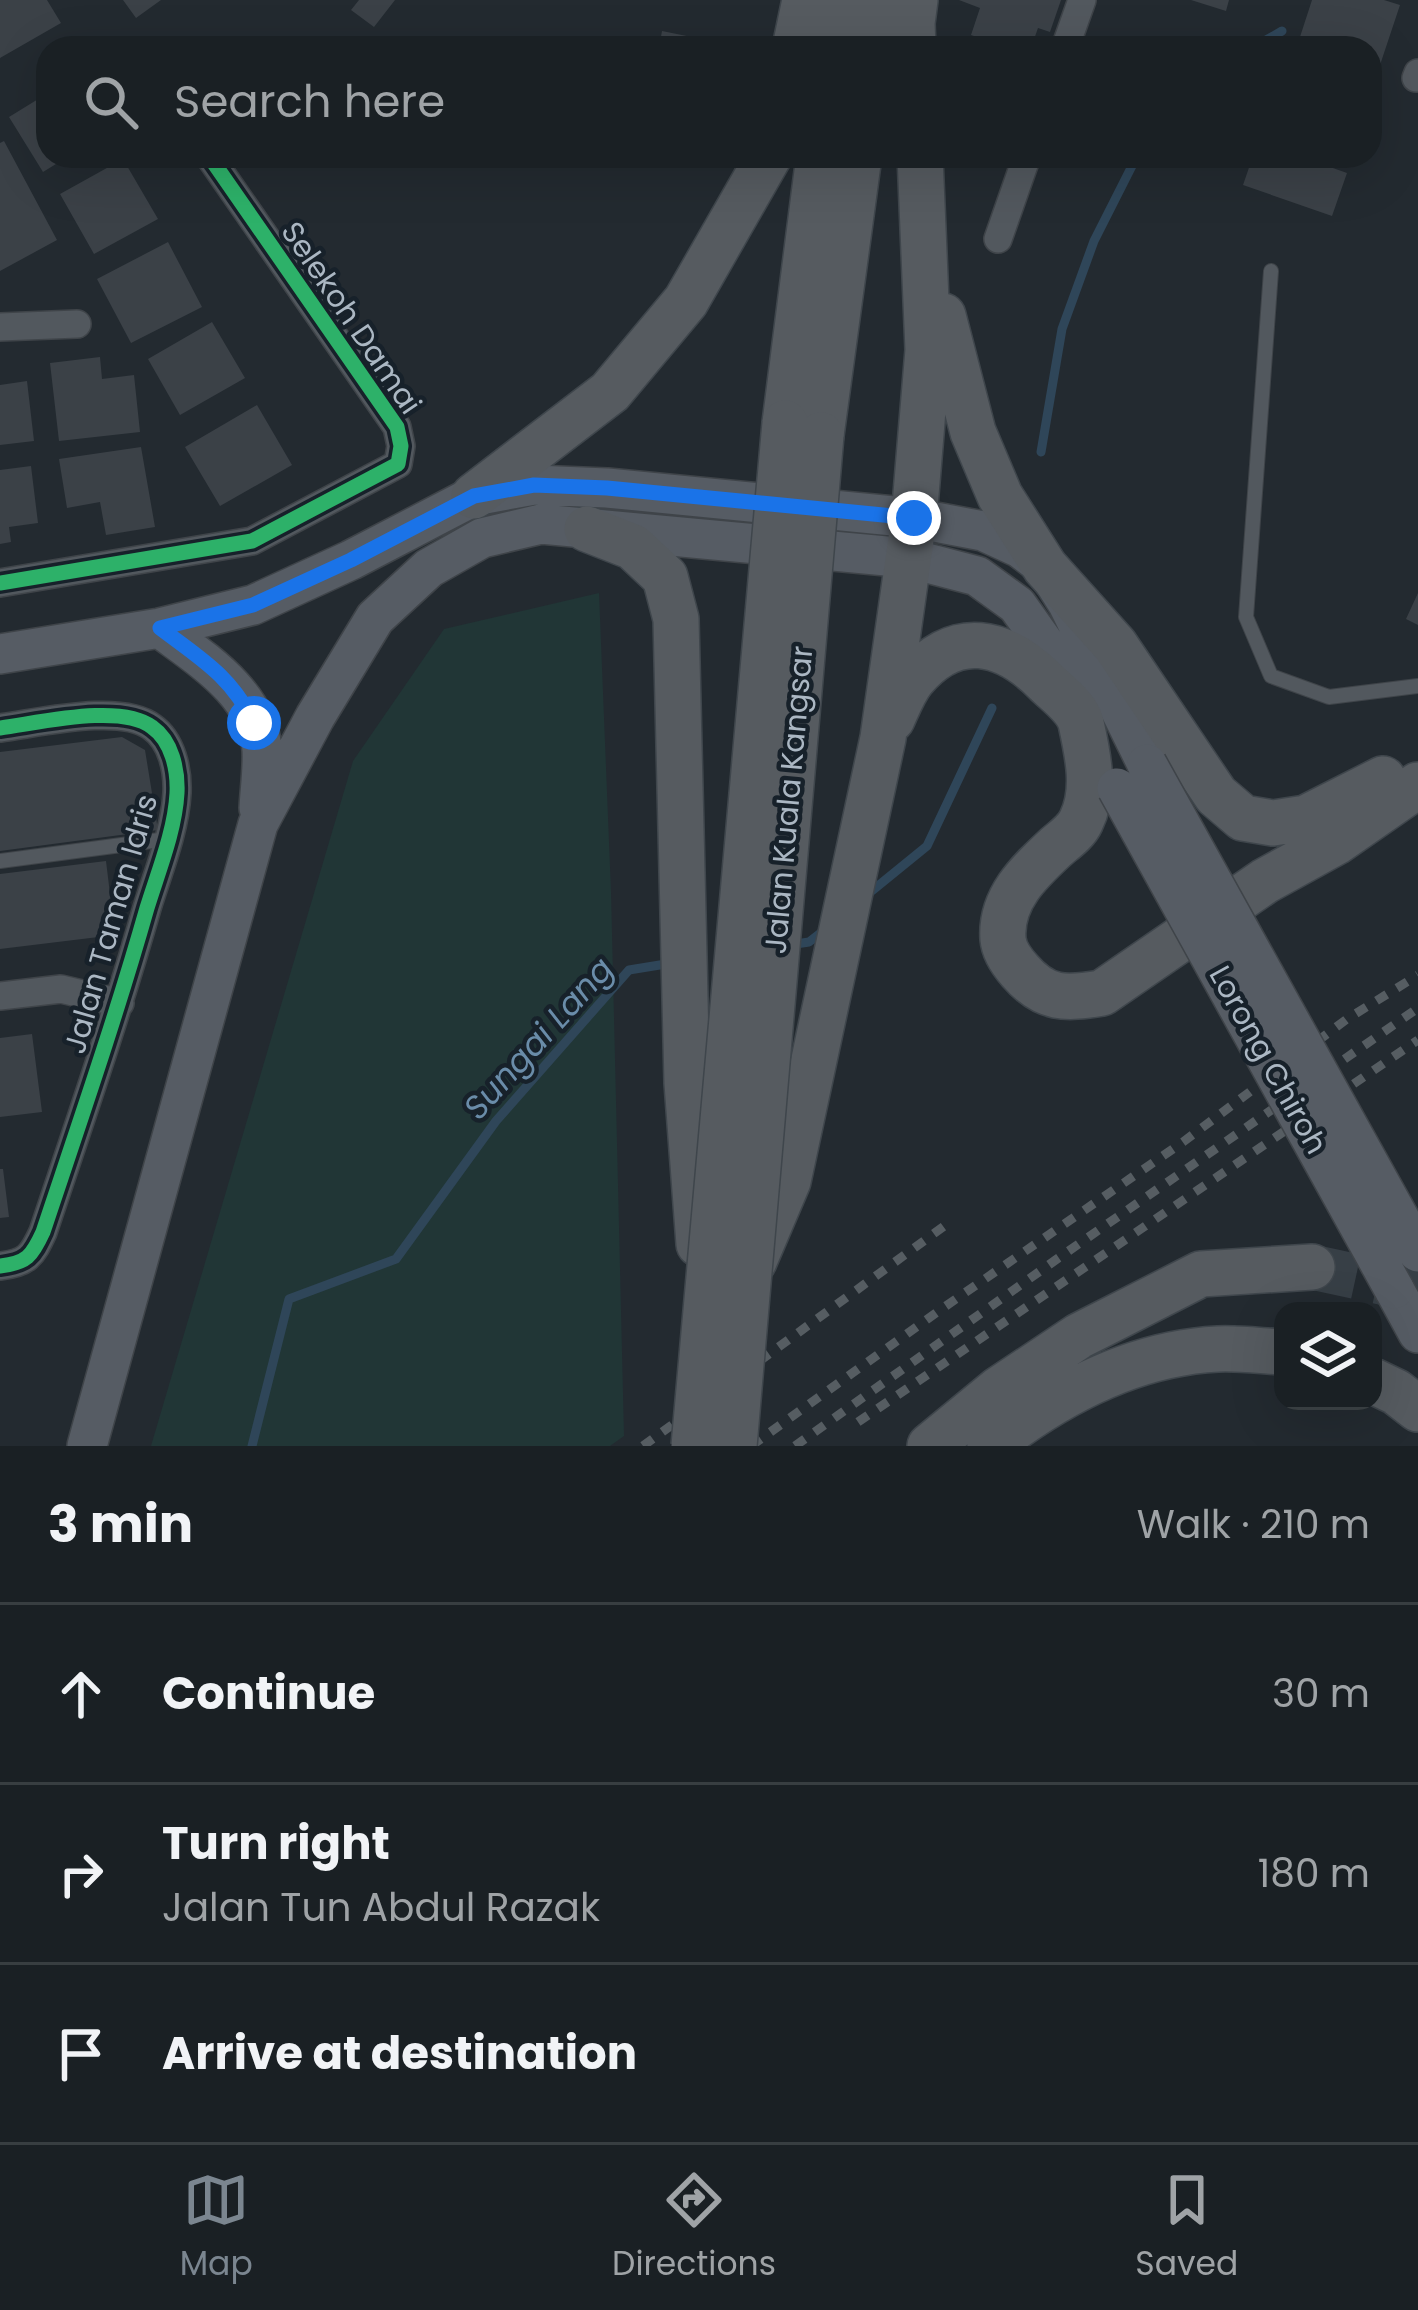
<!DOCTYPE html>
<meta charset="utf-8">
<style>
:root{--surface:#1a2024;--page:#272d31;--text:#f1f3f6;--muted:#9fa3a6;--line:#383e41;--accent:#7b8690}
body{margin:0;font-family:Poppins,sans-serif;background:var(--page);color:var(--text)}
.controls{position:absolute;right:36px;bottom:36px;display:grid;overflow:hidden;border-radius:24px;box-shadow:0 12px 48px #0002}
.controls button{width:108px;height:108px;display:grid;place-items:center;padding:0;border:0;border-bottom:3px solid var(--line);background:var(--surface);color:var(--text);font:60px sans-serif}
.stop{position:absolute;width:36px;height:36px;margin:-27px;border:9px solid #1a73e8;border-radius:50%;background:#fff}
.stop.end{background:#1a73e8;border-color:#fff;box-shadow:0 3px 12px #0008}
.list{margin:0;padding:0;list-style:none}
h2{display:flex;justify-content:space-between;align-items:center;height:156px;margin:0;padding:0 48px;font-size:51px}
h2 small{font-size:39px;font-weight:400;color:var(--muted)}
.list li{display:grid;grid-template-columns:78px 1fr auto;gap:36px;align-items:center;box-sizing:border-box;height:180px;padding:0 48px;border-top:3px solid var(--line)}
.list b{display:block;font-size:45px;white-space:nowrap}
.list p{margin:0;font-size:39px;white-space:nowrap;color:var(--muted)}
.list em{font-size:39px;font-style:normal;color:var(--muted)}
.icon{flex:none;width:66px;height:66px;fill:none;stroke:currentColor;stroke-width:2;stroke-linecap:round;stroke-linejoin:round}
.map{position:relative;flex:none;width:1418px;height:1446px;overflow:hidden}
.search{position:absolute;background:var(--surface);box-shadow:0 12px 48px #0002;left:36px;right:36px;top:36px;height:132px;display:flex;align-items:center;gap:30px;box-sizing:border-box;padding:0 42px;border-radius:36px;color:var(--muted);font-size:45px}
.sheet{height:696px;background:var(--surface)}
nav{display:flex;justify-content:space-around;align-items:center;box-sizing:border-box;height:168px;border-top:3px solid var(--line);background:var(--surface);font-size:33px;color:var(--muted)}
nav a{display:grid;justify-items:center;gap:6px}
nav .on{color:var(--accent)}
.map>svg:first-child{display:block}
.green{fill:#213636}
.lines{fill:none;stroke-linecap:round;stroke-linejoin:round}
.stream{stroke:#2f4659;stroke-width:9}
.building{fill:#3b4147}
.trunk-tunnel{stroke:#373f46;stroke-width:45;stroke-dasharray:45 22;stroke-linecap:butt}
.service-casing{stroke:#3f4449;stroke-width:16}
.minor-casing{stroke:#3f4449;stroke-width:30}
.secondary-casing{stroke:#3f4449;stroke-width:42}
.trunk-casing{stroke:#3f464c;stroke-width:48}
.service{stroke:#52585e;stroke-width:14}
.minor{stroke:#52585e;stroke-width:27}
.secondary{stroke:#565c64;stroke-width:39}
.trunk{stroke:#565b60;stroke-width:45}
.rail{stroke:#565d62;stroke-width:9;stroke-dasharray:12 12;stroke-linecap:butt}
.secondary-bridge-casing{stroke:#3f4449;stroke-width:42;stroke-linecap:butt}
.trunk-bridge-casing{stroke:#3f464c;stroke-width:48;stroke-linecap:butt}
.secondary-bridge{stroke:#565c64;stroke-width:39}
.trunk-bridge{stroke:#565b60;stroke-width:45}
.cycleway-casing{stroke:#17212a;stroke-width:22}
.cycleway{stroke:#2db169;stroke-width:15}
.route{stroke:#1a73e8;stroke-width:15}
.labels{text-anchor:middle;stroke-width:9;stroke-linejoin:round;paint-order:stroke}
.street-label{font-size:30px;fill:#abb7c3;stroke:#17212a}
.water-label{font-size:33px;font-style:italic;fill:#6a8ca9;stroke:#17212a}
</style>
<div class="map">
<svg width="1418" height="1446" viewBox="0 0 1418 1446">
<rect width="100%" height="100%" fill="#232a30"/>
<!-- green -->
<path class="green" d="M599,593L611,892L624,1436L610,1446H151L353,761L444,629Z"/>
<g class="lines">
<!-- stream -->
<path class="stream" d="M1252,48L1282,31
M1041,452L1062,329L1094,241L1137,156
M868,894L927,846L992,708
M789,945L809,942L827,928
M252,1446L289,1299L396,1259L496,1121L629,970L672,963"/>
</g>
<!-- building -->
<path class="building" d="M0,0H47L61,23L0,58Z
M123,0H161L136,18Z
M359,0H395L374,27L351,10Z
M959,0H1061L1050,32L1038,28L1031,48H1008L971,35L980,8Z
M1191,0H1229L1226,11Z
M1312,0H1384L1400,5L1380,65L1370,62V48H1325L1299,40Z
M662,31L736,46L735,48H659Z
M48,93V156H69L43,172L9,117Z
M4,141L57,240L0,271V143Z
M1253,156H1299L1347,173L1332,216L1243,185Z
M123,159L158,219L94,254L60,194Z
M168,242L202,307L131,343L97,279Z
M212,322L245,378L180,415L148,359Z
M100,357L102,379L134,375L140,432L59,441L50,363Z
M27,381L34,441L0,445V385Z
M257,405L292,465L220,506L185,447Z
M141,447L155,527L106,535L100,502L67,508L59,459Z
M31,466L38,523L9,527L11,542L0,544V470Z
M1418,593V625L1406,619Z
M122,737L145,750L158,830L0,851V752Z
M106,861L115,935L0,949V874Z
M32,1034L42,1112L0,1117V1038Z
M0,1169H3L9,1217L0,1218Z"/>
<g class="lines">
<!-- trunk-tunnel -->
<path class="trunk-tunnel" d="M1312,1267L1418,1290"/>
<!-- service casing -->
<g class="service-casing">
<path id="service" d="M1271,271L1246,617L1271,676L1329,697L1418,686
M0,861L167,839"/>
</g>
<!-- minor casing -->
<g class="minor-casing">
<path id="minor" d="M1065,48L1082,0
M1416,78L1418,73
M998,239L1027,156
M0,327L77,324
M0,583L252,541L398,464L401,446L397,427L209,156
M0,728C39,723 121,703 152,727C172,741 178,770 177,793C175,831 158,872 147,908C116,1017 79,1124 43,1232C32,1256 27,1263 0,1266
M0,996L61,989L120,1003"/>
</g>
<!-- secondary casing -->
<g class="secondary-casing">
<path id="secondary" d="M160,628C201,659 258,693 262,750C263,769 260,789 259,808
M0,654L160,628L253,605L351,560L474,496L534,485L607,488L914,518L983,531L1020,548L1045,567L1068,604L1147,764
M1394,1289L1418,1333
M87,1446L258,824L315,717L375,618L429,568L482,538L541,524L908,558L977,576L1017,605L1044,643L1074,703"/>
</g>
<!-- trunk casing -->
<g class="trunk-casing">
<path id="trunk" d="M795,48L805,0
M835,48L845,0
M876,48L884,0
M913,48L912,23L915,0
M943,316L973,432L1000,496L1045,567L1115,645L1216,795L1243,818L1273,823L1306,818L1383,779
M785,423L819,156
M821,435L859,156
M474,496L610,392L686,301L769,156
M587,529L633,547L665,577L676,619L687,1083L699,1244
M892,719C898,706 904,690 913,679C956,628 1004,640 1046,682C1058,694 1077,707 1081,723C1088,755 1096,791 1081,821C1076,832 1064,840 1056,847C1029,872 1000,899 1003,939C1004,950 1012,962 1020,971C1045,1000 1065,999 1102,993L1265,881L1336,842L1418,785
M754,1261L788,1181L883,738L914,518L928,350L920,156
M1373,1381L1396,1392L1418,1409
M930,1446L998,1390L1079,1336L1201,1274L1312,1267
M990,1446C1055,1395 1133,1353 1218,1349C1239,1348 1262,1351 1283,1352"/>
</g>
<!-- service -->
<use href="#service" class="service"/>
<!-- minor -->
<use href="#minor" class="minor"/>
<!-- secondary -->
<use href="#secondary" class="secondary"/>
<!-- trunk -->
<use href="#trunk" class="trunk"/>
<!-- rail -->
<path class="rail" d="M858,1422L1418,1040
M643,1446L947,1224
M751,1446L940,1310L1183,1142L1347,1019L1418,975
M795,1446L1057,1259L1418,1008"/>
<!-- secondary-bridge casing -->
<g class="secondary-bridge-casing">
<path id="secondary-bridge" d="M1147,764L1418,1252
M1117,788L1394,1289"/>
</g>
<!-- trunk-bridge casing -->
<g class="trunk-bridge-casing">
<path id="trunk-bridge" d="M694,1446L785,423
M734,1446L821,435"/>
</g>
<!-- secondary-bridge -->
<use href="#secondary-bridge" class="secondary-bridge"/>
<!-- trunk-bridge -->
<use href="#trunk-bridge" class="trunk-bridge"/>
<!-- cycleway casing -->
<g class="cycleway-casing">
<path id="cycleway" d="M0,583L252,541L398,464L401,446L397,427L209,156
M0,728C39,723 121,703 152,727C172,741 178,770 177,793C175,831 158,872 147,908C116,1017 79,1124 43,1232C32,1256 27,1263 0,1266"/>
</g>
<!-- cycleway -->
<use href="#cycleway" class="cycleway"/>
</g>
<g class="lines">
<!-- route -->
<path class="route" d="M254,723C231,676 201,659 160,628L253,605L351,560L474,496L534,485L607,488L914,518"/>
</g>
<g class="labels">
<!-- street labels -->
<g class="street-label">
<text transform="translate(351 318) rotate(56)" y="10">Selekoh Damai</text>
<text transform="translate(789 800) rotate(-85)" y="10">Jalan Kuala Kangsar</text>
<text transform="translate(111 924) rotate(-74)" y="10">Jalan Taman Idris</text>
<text transform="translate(1268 1060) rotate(61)" y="10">Lorong Chiroh</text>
</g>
<!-- water labels -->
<g class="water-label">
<text transform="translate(538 1038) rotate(-48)" y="12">Sungai Lang</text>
</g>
</g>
</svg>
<div class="controls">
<button><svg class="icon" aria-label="layers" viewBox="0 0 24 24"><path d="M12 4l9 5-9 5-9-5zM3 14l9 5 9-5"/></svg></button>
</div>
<div class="stop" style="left:254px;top:723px"></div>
<div class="stop end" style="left:914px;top:518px"></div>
<div class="search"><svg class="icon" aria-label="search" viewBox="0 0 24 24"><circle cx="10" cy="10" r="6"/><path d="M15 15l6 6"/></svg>Search here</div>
</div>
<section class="sheet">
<h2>3 min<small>Walk · 210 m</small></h2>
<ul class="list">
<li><svg class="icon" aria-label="ahead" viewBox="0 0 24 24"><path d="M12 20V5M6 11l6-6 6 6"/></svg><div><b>Continue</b></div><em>30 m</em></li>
<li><svg class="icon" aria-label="right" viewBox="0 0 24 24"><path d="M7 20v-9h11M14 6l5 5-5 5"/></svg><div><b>Turn right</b><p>Jalan Tun Abdul Razak</p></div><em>180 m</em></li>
<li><svg class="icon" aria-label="arrive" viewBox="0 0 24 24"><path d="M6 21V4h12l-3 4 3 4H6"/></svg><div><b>Arrive at destination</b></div></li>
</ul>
</section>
<nav>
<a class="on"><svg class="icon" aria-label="map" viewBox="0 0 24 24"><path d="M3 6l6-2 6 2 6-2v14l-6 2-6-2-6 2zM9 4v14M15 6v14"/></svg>Map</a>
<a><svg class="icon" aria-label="directions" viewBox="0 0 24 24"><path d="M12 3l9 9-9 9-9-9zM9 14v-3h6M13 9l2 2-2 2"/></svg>Directions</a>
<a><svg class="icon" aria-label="saved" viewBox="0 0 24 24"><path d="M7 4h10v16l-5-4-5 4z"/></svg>Saved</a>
</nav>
